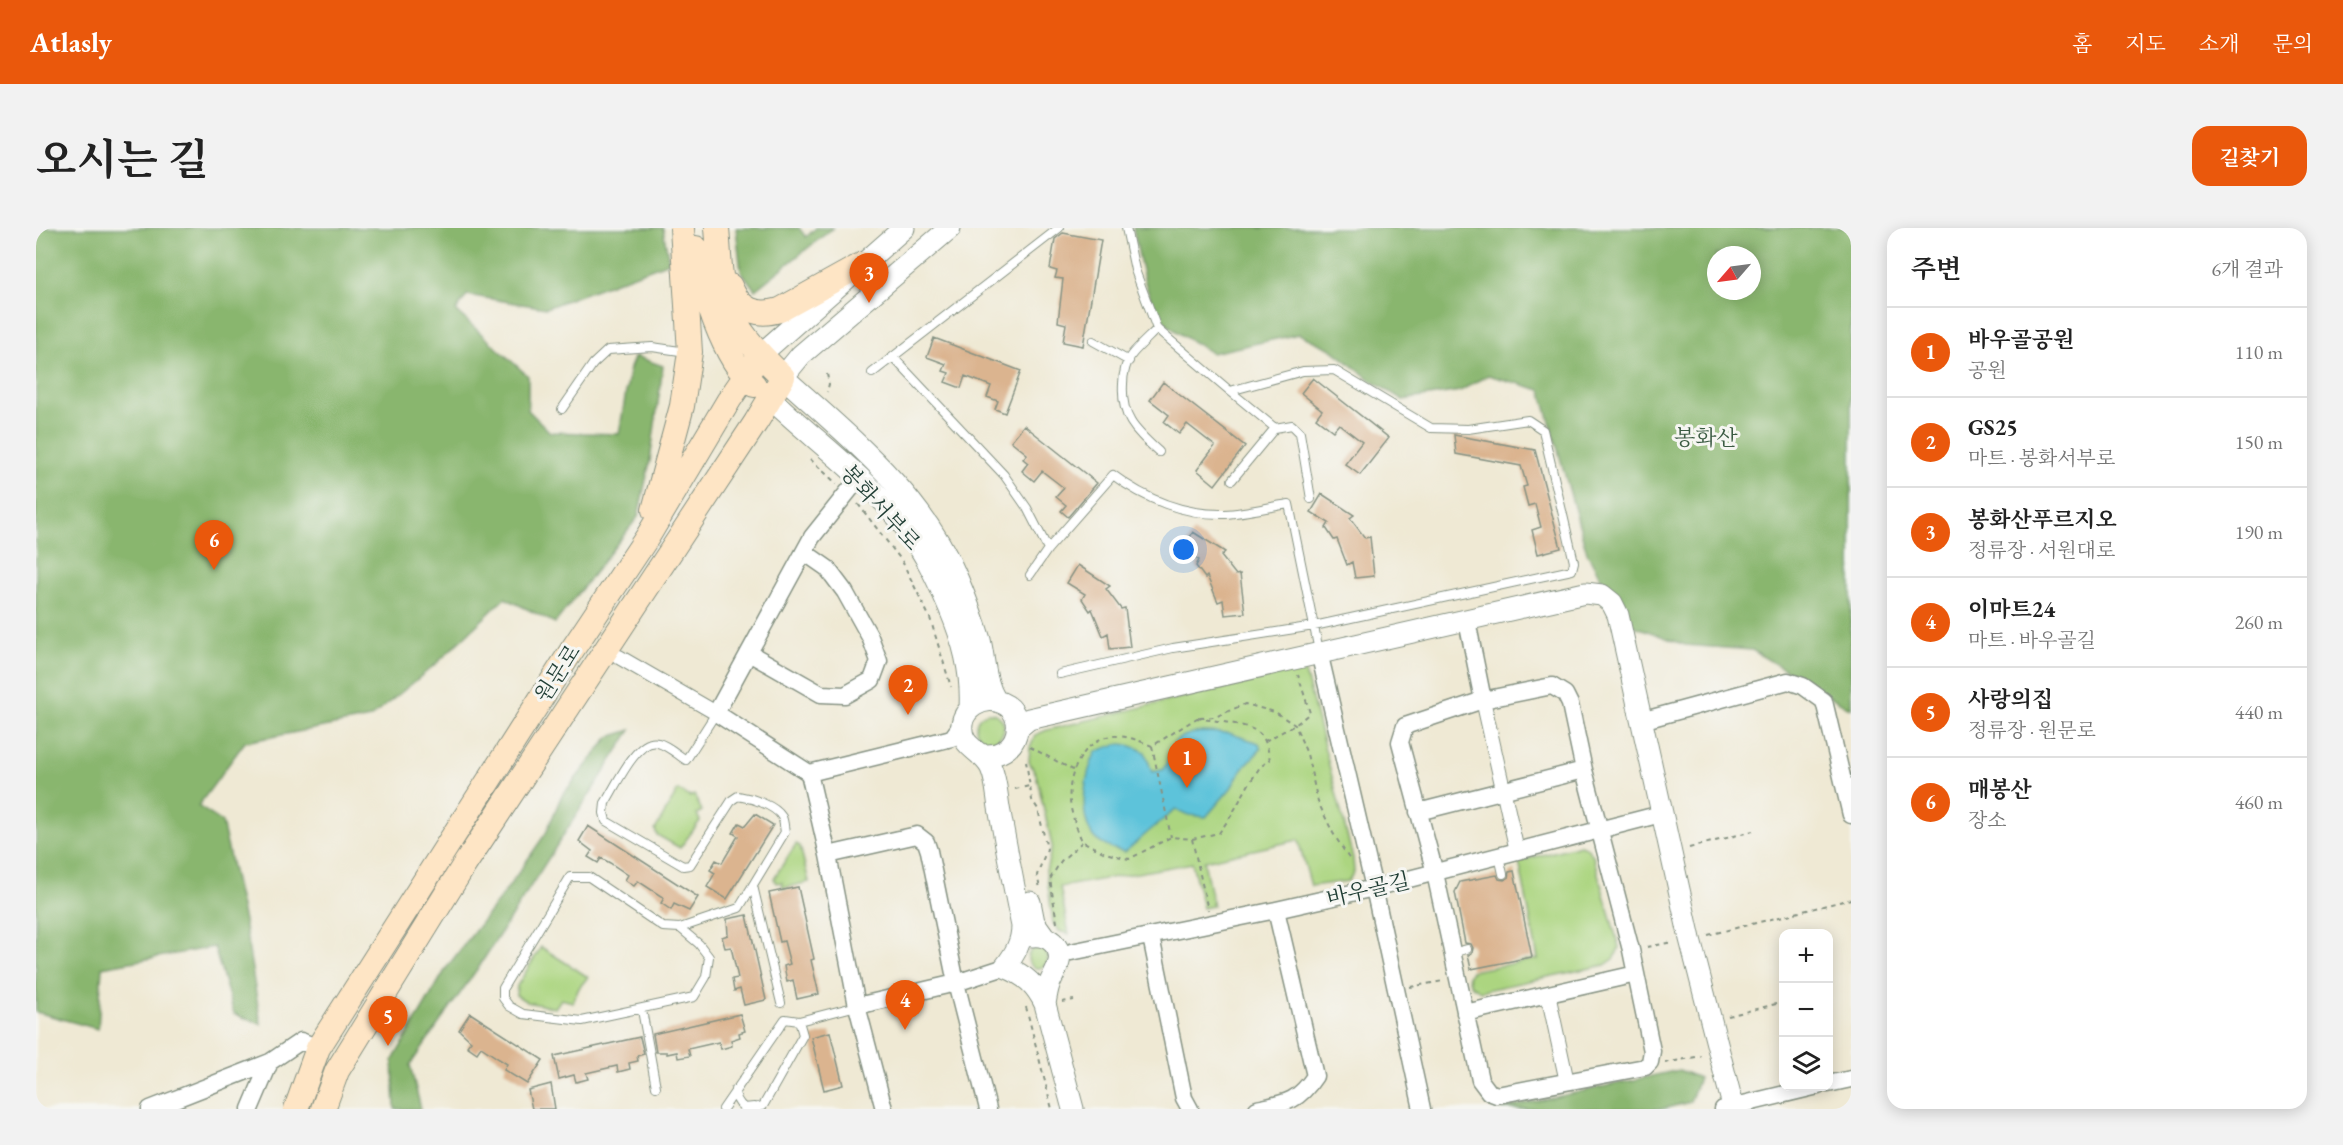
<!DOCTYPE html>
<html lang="ko">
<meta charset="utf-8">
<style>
:root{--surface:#fff;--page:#f2f2f2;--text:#222;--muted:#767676;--line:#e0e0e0;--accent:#ea580c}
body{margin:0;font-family:"EB Garamond","Noto Serif KR",serif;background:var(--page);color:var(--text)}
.controls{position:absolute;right:18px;bottom:18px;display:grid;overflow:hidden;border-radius:12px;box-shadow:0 3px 15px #0003}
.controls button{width:54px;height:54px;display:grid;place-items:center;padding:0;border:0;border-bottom:2px solid var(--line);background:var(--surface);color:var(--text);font:30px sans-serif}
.compass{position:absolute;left:1671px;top:18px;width:54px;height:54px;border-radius:50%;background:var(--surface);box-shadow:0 3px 15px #0003;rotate:242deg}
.you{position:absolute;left:1148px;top:322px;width:21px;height:21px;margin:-15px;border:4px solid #fff;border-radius:50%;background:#1a73e8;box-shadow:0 0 0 9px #1a73e833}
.badge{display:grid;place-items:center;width:39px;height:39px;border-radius:50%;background:var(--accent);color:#fff;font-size:20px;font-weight:700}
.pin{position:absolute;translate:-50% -50px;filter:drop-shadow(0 2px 3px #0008)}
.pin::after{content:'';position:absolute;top:32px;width:21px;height:18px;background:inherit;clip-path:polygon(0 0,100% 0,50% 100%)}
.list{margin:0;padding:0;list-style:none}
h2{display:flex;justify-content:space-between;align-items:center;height:78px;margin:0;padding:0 24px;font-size:26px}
h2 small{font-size:20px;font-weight:400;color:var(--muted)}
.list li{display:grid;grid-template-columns:39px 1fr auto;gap:18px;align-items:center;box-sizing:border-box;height:90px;padding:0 24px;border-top:2px solid var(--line)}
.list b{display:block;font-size:22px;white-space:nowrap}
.list p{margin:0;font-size:20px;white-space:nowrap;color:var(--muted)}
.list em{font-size:20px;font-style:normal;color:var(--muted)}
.icon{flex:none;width:33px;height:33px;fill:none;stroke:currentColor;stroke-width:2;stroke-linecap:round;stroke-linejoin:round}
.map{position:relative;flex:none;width:1815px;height:881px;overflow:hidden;border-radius:18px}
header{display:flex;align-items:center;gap:36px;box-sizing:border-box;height:84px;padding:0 30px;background:var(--accent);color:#fff}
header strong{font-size:28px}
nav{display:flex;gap:33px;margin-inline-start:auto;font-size:21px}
.intro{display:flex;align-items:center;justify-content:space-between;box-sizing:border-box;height:144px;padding:0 36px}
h1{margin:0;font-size:42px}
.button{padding:15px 27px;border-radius:18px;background:var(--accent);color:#fff;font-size:21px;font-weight:700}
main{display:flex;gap:36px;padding:0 36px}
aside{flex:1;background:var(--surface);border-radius:18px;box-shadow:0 3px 15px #0003}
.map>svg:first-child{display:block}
.green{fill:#acd580;stroke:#66895a;stroke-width:1.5}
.forest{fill:#89b66e;stroke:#547a51;stroke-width:1.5;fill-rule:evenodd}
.water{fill:#5dc3da;stroke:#3e8087;stroke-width:1.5}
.building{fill:#dbb48f}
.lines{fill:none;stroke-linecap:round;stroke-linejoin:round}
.service-casing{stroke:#879384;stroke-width:10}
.pedestrian-casing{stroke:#879384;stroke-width:16}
.minor-casing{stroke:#879384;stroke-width:19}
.tertiary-casing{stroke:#879384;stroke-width:23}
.secondary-casing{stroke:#879384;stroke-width:26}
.path{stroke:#879384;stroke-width:2;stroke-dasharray:4.5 4.5;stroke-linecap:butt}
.service{stroke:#fff;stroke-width:8}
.pedestrian{stroke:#fff;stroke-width:14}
.minor{stroke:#fff;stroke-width:16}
.tertiary{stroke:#fff;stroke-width:21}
.secondary{stroke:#fee5c5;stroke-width:24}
.labels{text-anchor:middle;stroke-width:6;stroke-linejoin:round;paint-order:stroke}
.park-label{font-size:22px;fill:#3b5b43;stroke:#f6f6f2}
.street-label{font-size:22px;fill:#1f3d34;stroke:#f6f6f2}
</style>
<header>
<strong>Atlasly</strong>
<nav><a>홈</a><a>지도</a><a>소개</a><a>문의</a></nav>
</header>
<div class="intro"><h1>오시는 길</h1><a class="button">길찾기</a></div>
<main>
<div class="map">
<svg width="1815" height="881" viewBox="0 0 1815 881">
<rect width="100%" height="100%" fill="#f6f6f2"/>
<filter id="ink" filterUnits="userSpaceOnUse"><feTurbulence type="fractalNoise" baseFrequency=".0167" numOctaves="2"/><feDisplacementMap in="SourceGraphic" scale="12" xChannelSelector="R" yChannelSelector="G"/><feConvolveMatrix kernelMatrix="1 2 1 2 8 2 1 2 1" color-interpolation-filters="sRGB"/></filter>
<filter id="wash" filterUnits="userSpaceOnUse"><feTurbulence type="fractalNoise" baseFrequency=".008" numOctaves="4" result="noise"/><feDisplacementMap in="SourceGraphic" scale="24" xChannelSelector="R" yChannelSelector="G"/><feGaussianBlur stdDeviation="1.35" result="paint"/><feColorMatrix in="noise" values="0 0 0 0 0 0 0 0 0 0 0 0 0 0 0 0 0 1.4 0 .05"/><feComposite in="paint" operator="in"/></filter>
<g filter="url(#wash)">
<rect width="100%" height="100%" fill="#efe9d4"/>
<!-- green -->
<path class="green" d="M1260,442L1269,444L1317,630L1318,644L1312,653L1275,658L1262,612L1168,633L1177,678L1167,680L1156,635L1024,659L1033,706L1023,703L1017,695L1010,643L1016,618L1013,604L1000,546L993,534L994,519L999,507L1011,502Z
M940 499a14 14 0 1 1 28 0a14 14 0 1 1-28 0Z
M642,562L654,569L658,567L666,583L661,586L664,593L644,620L621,607L619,602Z
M760,616L764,618L773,654L747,660L746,654L740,655L738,650Z
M1544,617L1550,619L1557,628L1583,719L1579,730L1569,737L1445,763C1436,759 1434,757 1432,748L1435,743L1502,731L1483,633Z
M505,719L552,749L543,760L537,774L525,771L519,780L491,774L480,767L481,758Z
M992 730a10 10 0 1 1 20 0a10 10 0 1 1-20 0Z"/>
<!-- forest -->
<path class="forest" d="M0,0H627L633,34L510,80L431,67L420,83L492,148V182L514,204L583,206L594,140L599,128L627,138L614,233L602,289L519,395L469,370L401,435L334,490L209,514L162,578L186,594L208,693L225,796L198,786L178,719L66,739L62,801L0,784Z
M700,0H763L770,9L780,0H797L719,62L705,43Z
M1097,0H1815V481L1716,422L1649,417L1590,395L1551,325L1505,162L1452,147L1424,163L1367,172L1336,153L1295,121L1263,106L1176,125C1157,113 1131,102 1120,82C1107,58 1103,26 1097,0ZM1680,27H1716V63H1680Z
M595,502L444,737L374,837L385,881H359L357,832L411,739L469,664L510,605L525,569L573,509Z
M1643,842L1663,850L1654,874L1626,881H1465Z"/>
<!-- water -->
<path class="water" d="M1168,504L1193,505L1223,515L1225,521L1206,541L1195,560L1170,589L1153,587L1140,582C1122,594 1106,610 1089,624C1077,621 1063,617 1056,607C1042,584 1049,546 1060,524C1083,514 1087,513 1109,524L1116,544L1126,542C1133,535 1132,529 1135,520C1141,507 1156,505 1168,504Z"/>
<g id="blocks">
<!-- building -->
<path class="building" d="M1027,5L1065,12L1047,118L1027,114L1030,96L1022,94L1027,51L1019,50L1021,43L1014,41L1019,11Z
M898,110L985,143L969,185L959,181L962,173L951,169L955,158L929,148L925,160L909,154L913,145L907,143L910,136L891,129Z
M1277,150L1353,210L1324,247L1309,236L1326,214L1303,196L1297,203L1280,190L1286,182L1265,165Z
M1127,154L1209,218L1179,257L1161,242L1179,218L1151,196L1143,206L1128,194L1133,187L1114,172Z
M988,197L1061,255L1032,289L1025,283L1030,277L1020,269L1028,260L1006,243L998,253L986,243L992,235L987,231L991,226L975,213Z
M1418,207L1499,222L1525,320L1502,326L1496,302L1505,299L1499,276L1492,278L1487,259L1491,258L1485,238L1420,226Z
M1286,266L1318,287L1314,290L1329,310L1334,309L1338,348L1319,350L1316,334L1311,337L1301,311L1298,312L1290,300L1293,295L1275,284Z
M1157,304L1189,324L1185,328L1200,347L1204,346L1209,385L1189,387L1187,372L1182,374L1171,348L1169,350L1160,338L1163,332L1146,322Z
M1042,337L1074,358L1070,361L1085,381L1089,380L1094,419L1074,421L1072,405L1067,408L1056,381L1054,383L1046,371L1049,366L1031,355Z
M719,586L737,597L691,671L671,659L679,645L674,642L680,632L686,635L702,608L697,605L703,595L709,598Z
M552,598L662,669L653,683L638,676L635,682L625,675L628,670L602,653L598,658L589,652L592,647L574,635L565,630L562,635L552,629L556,623L543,613Z
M1478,643L1496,729L1435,741L1432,727L1436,725L1437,720L1435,716L1429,715L1419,664L1424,654L1461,647L1463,651L1468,652L1472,650L1473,644Z
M762,659L778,731L775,732L783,766L761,771L757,752L751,754L748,738L754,736L748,713L744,714L733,665Z
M711,687L730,772L708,777L704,761L698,763L696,751L702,750L695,719L689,720L686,709L692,707L691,691Z
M434,785L507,832L491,856L468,842L471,836L463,831L445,819L441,825L431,818L435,813L423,802Z
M704,786L709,803L703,805L704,809L695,812L696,818L685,821L683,814L674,816L652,821L654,828L642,830L641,824L631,826V824H620L617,806Z
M794,804L807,857L788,862L775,809Z
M604,809L608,826L601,828L602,833L593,835L594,841L582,844L581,838L550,845L552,851L540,854L538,847L523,851L518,828Z
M515,856L519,881H496L492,862Z"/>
</g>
</g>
<g filter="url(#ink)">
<use href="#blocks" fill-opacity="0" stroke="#879384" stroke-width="1.5"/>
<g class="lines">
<!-- service casing -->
<g class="service-casing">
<path id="service" d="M1121,101C1113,109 1104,117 1097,125C1090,133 1087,146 1087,156C1085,190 1099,202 1123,224
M1057,113L1093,133
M857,129L968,247L991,280L1012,321
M836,145L1023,0
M1194,163L1239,200L1196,252
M526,181L557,136L572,122L616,119L651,124
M1239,200L1256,197L1264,205L1275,271
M994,347L1012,321L1077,247C1109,271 1148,287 1189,286C1210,285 1232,279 1253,276L1283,423
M1024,446L1137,420L1278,398L1536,342L1538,334L1507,202L1492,192L1432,201L1395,200L1298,142L1267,143L1194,163L1121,101L1099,42L1090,0
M1463,628L1467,646
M717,658L745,775
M644,700L663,716L673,729L670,749L658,769L546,793L487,786L473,778L467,770V760L534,649H553L627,699L644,700L703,680L749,604C748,599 748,593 746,589C739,577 715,570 702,568L696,572L654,637L647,638L570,593L568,585L569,575C579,560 601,509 622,515C631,517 642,527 650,532L680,485
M1416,725L1431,721
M606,782L620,859
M699,862C699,870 702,875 708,880L718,879
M687,881L749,791L763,793L821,778
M714,881L727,878L767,807L763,793"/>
</g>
<!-- pedestrian casing -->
<g class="pedestrian-casing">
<path id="pedestrian" d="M583,429L680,485
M1447,472L1481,623
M1512,766L1531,854"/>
</g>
<!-- minor casing -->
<g class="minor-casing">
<path id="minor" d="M823,250L776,309L680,485L773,545L792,627L821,778L848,881
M1431,393L1447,472
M1283,424L1338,660L1386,881
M713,425L785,466L809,467L836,452L843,433L834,409L809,364L791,340L768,324
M1516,458L1529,466L1534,476L1548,542L1595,722L1616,823L1614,834L1609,839L1461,867L1453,864L1444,852L1399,645L1364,514L1369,498L1447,472Z
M1605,493L1752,453L1767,458L1788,473L1815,587
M773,545L916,510L926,496
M1382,584L1548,542
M792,627L881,607L890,614L893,623L920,755L952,881
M1115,709L1148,870L1154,881
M1035,724L1240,682L1338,660L1625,586
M821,778L920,755L969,739
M1429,785L1600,746
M1792,856L1815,851
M114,881L234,834
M214,881L234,834L265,813L282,820
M1221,881C1250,875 1262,874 1279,848L1240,682
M1687,881L1782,858"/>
</g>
<!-- tertiary casing -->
<g class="tertiary-casing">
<path id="tertiary" d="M914,0L765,127L747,149C813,209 887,267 922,352C930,371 938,392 944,412C949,433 948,454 960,473
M724,127L868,0
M734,170C778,212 833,251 869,299C888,323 901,351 913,379C927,412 936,444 934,480
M981,501L993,491L1549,365L1566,367L1576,375L1582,387L1654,711L1697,878
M943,526C984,535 996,481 960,473C945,470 928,481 926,496C923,520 947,522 955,540C961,553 961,571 964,585C971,623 978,660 986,698C986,714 979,726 969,739C989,747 1000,757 1009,776L1037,881
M994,674L998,694L1008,708
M996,708C1012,706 1026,718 1023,734C1021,742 1016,749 1013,757C1011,763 1010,770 1009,776"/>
</g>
<!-- secondary casing -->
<g class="secondary-casing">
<path id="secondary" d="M660,20C665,60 687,131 718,157
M694,58C704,82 720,89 744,82L827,36
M618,282L646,178L654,124L646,0
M260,881L282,820L536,422L612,308L693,172L724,127
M287,881L301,843L427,639L720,194L747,149C724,127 694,97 688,65C683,44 683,22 681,0"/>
</g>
<!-- path -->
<path class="path" d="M791,146L793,156L791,164
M774,231L801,256
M822,276L866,333L894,390L915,459
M1161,490C1177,493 1211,495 1223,505C1231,512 1232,523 1234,532L1224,539L1213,556L1195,588L1183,605L1156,611L1135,609L1093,631L1069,625L1046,613C1041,601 1035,586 1034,573C1031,550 1044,519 1067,510C1082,504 1102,512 1116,518Z
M1164,490L1179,489L1209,476L1239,484L1259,497L1271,526L1282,574L1297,605L1314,632
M1229,513L1259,497L1274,485L1262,447
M1116,518L1135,609
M994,519L1037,542
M990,533L996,572L1002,581L1011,621L1001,647L1004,660
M979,561L994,558
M1156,611L1172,682
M1653,620L1717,603
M1021,695L1014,651L1025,633L1046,614
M1672,707L1815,671
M1611,719L1637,714
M1374,759L1407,753
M1026,774L1038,772
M990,779L1016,881
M1692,788L1748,774
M1629,835L1665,828"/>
<!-- service -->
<use href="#service" class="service"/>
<!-- pedestrian -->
<use href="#pedestrian" class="pedestrian"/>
<!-- minor -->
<use href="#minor" class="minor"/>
<!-- tertiary -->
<use href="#tertiary" class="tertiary"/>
<!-- secondary -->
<use href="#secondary" class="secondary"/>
</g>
</g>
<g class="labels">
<!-- park labels -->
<g class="park-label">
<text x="1670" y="217">봉화산</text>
</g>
<!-- street labels -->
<g class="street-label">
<text transform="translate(845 279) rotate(48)" y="8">봉화서부로</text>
<text transform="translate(521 445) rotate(-57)" y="8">원문로</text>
<text transform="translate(1332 661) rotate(-13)" y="8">바우골길</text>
</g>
</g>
</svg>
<div class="controls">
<button>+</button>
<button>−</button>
<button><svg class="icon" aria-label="layers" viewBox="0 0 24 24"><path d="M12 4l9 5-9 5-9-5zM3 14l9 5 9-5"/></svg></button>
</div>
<svg class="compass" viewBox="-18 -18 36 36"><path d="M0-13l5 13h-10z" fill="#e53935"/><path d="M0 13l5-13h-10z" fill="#767676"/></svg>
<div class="you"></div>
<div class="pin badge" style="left:1151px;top:560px">1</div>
<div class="pin badge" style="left:872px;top:487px">2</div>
<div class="pin badge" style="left:833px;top:75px">3</div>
<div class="pin badge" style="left:869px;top:802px">4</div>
<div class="pin badge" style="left:352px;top:818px">5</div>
<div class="pin badge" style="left:178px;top:342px">6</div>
</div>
<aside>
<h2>주변<small>6개 결과</small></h2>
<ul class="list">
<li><span class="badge">1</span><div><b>바우골공원</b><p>공원</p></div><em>110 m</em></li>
<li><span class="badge">2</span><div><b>GS25</b><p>마트 · 봉화서부로</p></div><em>150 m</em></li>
<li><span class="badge">3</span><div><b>봉화산푸르지오</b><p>정류장 · 서원대로</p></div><em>190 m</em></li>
<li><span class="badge">4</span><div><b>이마트24</b><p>마트 · 바우골길</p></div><em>260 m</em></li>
<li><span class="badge">5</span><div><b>사랑의집</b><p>정류장 · 원문로</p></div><em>440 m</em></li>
<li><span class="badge">6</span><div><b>매봉산</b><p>장소</p></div><em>460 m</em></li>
</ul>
</aside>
</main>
